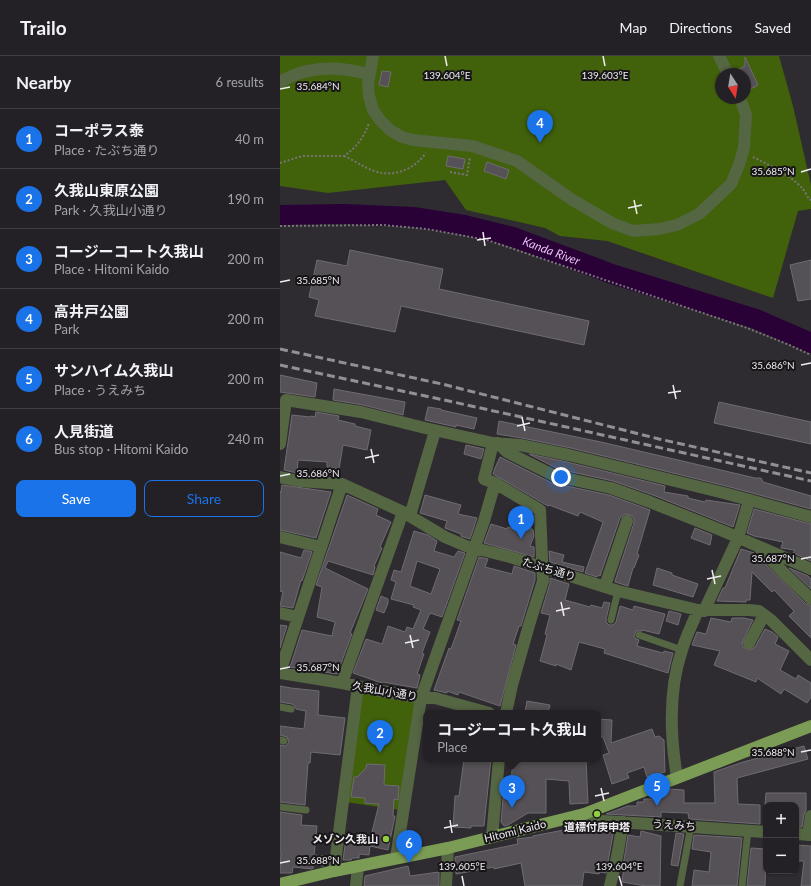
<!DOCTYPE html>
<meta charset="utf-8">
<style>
:root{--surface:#232125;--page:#2b292d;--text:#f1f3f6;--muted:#a3a3a7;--line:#403e42;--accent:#1a73e8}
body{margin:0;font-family:Lato,"Noto Sans JP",sans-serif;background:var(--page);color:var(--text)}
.controls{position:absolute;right:12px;bottom:12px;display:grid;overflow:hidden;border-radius:8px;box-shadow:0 1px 3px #0004}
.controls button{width:36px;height:36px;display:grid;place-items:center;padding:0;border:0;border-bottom:1px solid var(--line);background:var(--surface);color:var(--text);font:20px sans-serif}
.compass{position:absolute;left:435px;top:12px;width:36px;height:36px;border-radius:50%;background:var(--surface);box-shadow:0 1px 3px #0004;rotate:168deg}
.you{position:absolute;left:281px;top:421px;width:14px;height:14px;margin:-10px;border:3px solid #fff;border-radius:50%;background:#1a73e8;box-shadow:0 0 0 6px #1a73e833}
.badge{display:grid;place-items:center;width:26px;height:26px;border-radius:50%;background:var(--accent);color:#fff;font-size:13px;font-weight:700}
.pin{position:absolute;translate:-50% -33px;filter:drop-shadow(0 1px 2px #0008)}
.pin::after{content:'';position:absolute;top:21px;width:14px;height:12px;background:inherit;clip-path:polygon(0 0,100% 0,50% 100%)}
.popup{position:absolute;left:143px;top:654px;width:178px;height:52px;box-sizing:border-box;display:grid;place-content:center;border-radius:8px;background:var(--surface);filter:drop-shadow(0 1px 3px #0005);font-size:13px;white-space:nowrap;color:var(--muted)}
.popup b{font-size:15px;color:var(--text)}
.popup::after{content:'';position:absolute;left:50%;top:100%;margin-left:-8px;border:8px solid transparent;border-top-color:var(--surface)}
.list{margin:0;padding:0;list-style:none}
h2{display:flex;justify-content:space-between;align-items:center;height:52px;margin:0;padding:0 16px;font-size:17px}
h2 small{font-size:13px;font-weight:400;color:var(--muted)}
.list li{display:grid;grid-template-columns:26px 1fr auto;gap:12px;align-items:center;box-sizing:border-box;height:60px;padding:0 16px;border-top:1px solid var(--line)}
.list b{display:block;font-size:15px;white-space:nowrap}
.list p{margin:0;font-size:13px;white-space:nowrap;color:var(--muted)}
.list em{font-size:13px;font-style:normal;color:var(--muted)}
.actions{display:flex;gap:8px;padding:12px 16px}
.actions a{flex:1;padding:9px 0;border:1px solid var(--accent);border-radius:8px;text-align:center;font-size:14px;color:var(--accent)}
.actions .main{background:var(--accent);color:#fff}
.map{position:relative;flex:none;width:531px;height:830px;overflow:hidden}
header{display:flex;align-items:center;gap:24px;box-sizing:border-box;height:56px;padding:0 20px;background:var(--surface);border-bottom:1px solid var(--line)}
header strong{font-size:19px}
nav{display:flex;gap:22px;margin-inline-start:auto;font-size:14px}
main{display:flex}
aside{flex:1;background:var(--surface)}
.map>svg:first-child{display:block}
.green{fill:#41610a;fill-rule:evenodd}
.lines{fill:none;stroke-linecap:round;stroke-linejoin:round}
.river{stroke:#290136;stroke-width:20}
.building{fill:#555156;stroke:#6f6c71;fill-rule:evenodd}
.path{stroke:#787579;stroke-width:2;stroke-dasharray:2 2;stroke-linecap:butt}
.lane{stroke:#556643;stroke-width:7}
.street{stroke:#556643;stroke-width:12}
.primary{stroke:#7b9c54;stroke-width:12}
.rail{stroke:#929094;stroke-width:3;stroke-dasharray:8 4;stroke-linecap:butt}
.ticks{fill:none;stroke:#efedf0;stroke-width:1.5}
.poi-dot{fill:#92cd3e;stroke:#171517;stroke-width:1.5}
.labels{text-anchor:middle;stroke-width:4;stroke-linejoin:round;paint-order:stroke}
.street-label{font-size:11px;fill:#efedf0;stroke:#171517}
.poi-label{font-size:11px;font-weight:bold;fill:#efedf0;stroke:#171517}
.water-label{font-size:12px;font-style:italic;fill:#eabffb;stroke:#171517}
.ticks-label{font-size:10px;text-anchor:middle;fill:#efedf0;stroke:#171517;stroke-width:4;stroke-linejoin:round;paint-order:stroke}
</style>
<header>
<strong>Trailo</strong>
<nav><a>Map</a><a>Directions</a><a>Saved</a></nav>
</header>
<main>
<aside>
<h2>Nearby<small>6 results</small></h2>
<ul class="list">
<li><span class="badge">1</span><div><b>コーポラス泰</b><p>Place · たぶち通り</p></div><em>40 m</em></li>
<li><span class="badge">2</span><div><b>久我山東原公園</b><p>Park · 久我山小通り</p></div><em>190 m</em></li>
<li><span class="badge">3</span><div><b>コージーコート久我山</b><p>Place · Hitomi Kaido</p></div><em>200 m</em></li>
<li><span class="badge">4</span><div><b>高井戸公園</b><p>Park</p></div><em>200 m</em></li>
<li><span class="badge">5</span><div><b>サンハイム久我山</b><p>Place · うえみち</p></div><em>200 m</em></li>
<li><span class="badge">6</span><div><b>人見街道</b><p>Bus stop · Hitomi Kaido</p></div><em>240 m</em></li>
</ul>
<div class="actions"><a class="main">Save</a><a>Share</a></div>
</aside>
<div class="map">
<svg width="531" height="830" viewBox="0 0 531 830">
<rect width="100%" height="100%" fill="#2f2c31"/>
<!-- green -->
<path class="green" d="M0,0H499L513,50L531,129V153L518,155L493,242L327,185L280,180L265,172L186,154L165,124L48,137L0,130ZM441,18H465V42H441Z
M83,636L134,644L137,648L120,754L65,746Z"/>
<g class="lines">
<!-- river -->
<path class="river" id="s1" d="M0,159L64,158L133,161L184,169L233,181L332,218L476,263L531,287"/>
</g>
<!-- building -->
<path class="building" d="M465,1L478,29L469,34L465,26V18H455V15L465,10Z
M102,15L111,16L108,31L99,29Z
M168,100L185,103L183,113L166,110Z
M207,106L229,114L226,123L204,115Z
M70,194L163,213L159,233L309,265L304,289L121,250L115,276L35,260L39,244L29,241L37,204L67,210Z
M531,204V243L518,245L510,209Z
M0,319L37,327L35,341L0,336Z
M54,333L125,346L123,359L83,349L53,344Z
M439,346L531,366V388L434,367Z
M148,351L161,353V354L197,362L194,373L176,369V371L167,369L145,364Z
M36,356L59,360L58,364L75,368V370L91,374L87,394L63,389L59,413L47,411V406L18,404L17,417L4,414L12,359L30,361L31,360L35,361Z
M219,365L321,386L475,422H481L483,426L531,440V453L446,430L291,392L242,382L217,378Z
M186,389L204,393L201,403L184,398Z
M249,398L287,406L385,430L384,436L408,440V442L425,446L426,444L460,449L453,471L373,439L333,425L278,413Z
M220,401L272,427L329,439L370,454L357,498L359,499L354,512H353L348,530L335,526V525L354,467V463L352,460L345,458L340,462L320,520L318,519L317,521L305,517L323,466L300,456L298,460L269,449L268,450L213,418L215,412Z
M2,429L51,436L36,482L0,474V435L1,436Z
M67,439L98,453L96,459L111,466L100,491L102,492L94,510L95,511L93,519L48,505L45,512L88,533L70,577L72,578L57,618L10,611L22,574L52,580L55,566L37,561L42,531L36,529Z
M145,439L181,449L178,458L197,462L190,483L181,480V478L165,472L167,465L140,457Z
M474,453L531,468V505L513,497L515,494L501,492L503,486L474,480L467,477Z
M241,461L253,465L250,472L253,474L254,480L250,490L254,491V501L204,487L211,468L227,473L228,471L237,474Z
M415,472L432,479L430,489L411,482Z
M134,475L148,479L157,485L154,495L174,501L178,495L185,497L162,561L150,557L143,573L150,576L142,597L144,598L137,618L140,619L137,632L103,626L102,627L73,617L86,583L102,588L108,570L125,576L127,571L133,573L141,554L133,551L134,549L111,543L116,526L111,524L114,514L121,516ZM137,505L160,513L151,538L130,530Z
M461,493L474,497L526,548L531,550V582L509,560L514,555L494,534L492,536L472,516L470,544H466V546L437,545L443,532H445Z
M24,494L32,496L22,525L21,524L13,552L0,550L3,536L0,535V496L21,502Z
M269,495L284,499L282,506L304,511L303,516L270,506Z
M199,501L208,503L205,511L232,518L234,510L255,517V524L241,570H239L233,588L236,589L220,650L179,636L178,639L167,635V637L154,634L169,592L171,593L181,565L177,564Z
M377,512L392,517V519L418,528L413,541L373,529Z
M509,512L528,520L531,523V533Z
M270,522L289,528L285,544L310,551L311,549L322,552L324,546L330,547L326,563V566L329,569H333L336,566L340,550L353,554L354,550L385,558L379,578L362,574V575H356L354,580L356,583L359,584L357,590L383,597L384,595L393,597L388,617L324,597L325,593L299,586L291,614L276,608V610L260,605L267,579L265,578L270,559L261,557L270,527Z
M101,540L108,543V547L104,557L96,554Z
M389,555L401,558L398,569L386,565Z
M431,562L451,566L452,562H464L473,564L462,587L463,591L469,594L475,591L485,573L492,576L498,581L495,588L509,595L500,614L516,623L518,619L531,627V641L527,647L504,633L501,638L477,622L476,626L434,609L440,595L412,589L417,576L426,578Z
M0,569L7,570L0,592Z
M0,630L11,632L39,635L38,659L65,662L60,699L31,696L30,707H28L25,749L0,746V689L6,690L9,686L7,681L0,679V670L24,673L26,655L16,653L14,649L12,648L0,646Z
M247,645L270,649L268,657L245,656Z
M318,663L332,664L331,687L372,673L375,681L379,680L384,684L385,716L367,721L364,711L347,717L349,722L332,728L323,699L329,697L323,681H318Z
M524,690L528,703L457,722L458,748L480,749V768L409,763L408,757L381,756V761L326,758L345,751L347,750H357V746H364V743H373V740H378L382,736L389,733L404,734V747H435L434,716L463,706Z
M184,703H211L204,770H191V772L173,771L175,740H179Z
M233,703H306L308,747L290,748L289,725L266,723V757H248L228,769L224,770L221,766L224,730L231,726Z
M87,708L105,709L104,729L119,730L118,744L114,743L113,760H115L108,794L90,790L89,799L79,798V802H72L71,804H63L66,782L90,784L99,748L85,747V742L71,741L74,721H77L86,712Z
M486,737H526V755L524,759L522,771H516V749H485Z
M0,756L22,759L21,769L37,770L34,799L45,800L44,810L34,809L33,812L32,813L13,811L12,817H0L1,795H0Z
M299,771L300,776L322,774V772L334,773L326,817L320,816L319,818L304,816L302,830H245L241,807L214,813V811L176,818L175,801L238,788L237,783L253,781V780Z
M361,775L381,780L380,830H366L342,826L344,810H343L348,779L360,781Z
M396,777L404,778L398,810L391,809Z
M414,779L462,782L457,830H412L414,814L429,816L431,796L412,793Z
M516,789L531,790V830H521L524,805H516Z
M471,792L486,793L485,830H467Z
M128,810L130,820L159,816V830H84L85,820Z"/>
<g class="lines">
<!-- path -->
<path class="path" d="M64,100C74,104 83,111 94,115C115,122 134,113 146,97
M473,101C486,107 513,121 522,132C525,135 527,140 529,143L531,144
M0,107L22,100H64C77,91 84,81 89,67
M170,116L187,119L190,101
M0,170L103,169L147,173L207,184L467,272L507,288L531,299"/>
<!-- lane -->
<path class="lane" d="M331,564L338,535
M359,579L402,594
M0,651L11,653
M0,684L4,685
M0,751L26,754
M400,830L411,770
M462,830L468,774"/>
<!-- street -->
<path class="street" d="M93,0L88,28L89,40L93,54L100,64L110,74L122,81L133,84L192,90L237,105L291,143L332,167L353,175L379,173L397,169L419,158L451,128L459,109L464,91L466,59L460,42
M439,0L448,18
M0,26C28,9 58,10 88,18
M213,387L204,423L215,427L260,454L263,525L249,569L232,629L226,657
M218,387L227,396L275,420L331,432L370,446L443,475L531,513
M0,388L6,344L81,356L145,372L213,387L240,389L289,399L444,437L531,461
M0,421L19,425L62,428L123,456L165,481L186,490L230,501L338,535L418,554H469L479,555L491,564L531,604
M130,460L155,375
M0,481L41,491
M481,494L506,519L531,543
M325,530L347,465
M424,555L458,482L469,445
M0,557L18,561
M469,587L484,559
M0,616L62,428
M0,617L62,627L106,636L141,642H155L209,657
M62,627L123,456
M397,721C390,679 388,635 402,594C406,580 413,567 418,554
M304,758L309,764L486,776
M516,778L531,779
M528,779L531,760
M212,781L219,703
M116,802L141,642L204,465L213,434
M54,815L78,630
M76,830L78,811
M166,830L168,792
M330,830L337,801L343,766"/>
<!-- primary -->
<path class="primary" d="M0,828L54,815L168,792L304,758L531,670"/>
<!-- rail -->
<path class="rail" d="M0,293L162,328L379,383L531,417
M0,309L164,344L531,425"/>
</g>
<!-- ticks -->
<path class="ticks" d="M165,0L167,10M323,0L325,10M0,33L10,31M521,116L531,113M354,144L357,158M348,152L362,149M203,176L205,190M197,184L211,182M0,226L10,224M521,309L531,307M393,329L396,343M388,337L401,335M242,361L245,375M237,370L250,367M91,393L94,407M85,402L99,399M0,420L10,418M521,503L531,501M432,514L435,528M427,523L441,520M281,546L284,560M276,555L290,552M130,579L133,592M125,587L139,584M0,613L10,611M521,696L531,694M321,732L324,745M315,740L329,737M170,764L172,777M164,772L178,769M0,807L10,805M182,820L184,830M339,820L342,830"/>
<!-- markers -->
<g class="poi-dot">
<circle cx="317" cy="758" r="4"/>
<circle cx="106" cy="783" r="4"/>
</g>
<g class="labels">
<!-- street labels -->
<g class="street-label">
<text transform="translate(269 513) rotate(17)" y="4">たぶち通り</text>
<text transform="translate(105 635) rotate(10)" y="4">久我山小通り</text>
<text transform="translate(394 769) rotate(4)" y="4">うえみち</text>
<text transform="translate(235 775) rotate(-14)" y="4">Hitomi Kaido</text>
</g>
<!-- poi labels -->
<g class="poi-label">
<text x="317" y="775">道標付庚申塔</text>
<text x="98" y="787" text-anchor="end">メゾン久我山</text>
</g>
<!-- water labels -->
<g class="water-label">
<text dy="4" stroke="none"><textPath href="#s1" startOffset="276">Kanda River</textPath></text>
</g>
</g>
<g class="ticks-label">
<text x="167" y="23">139.604°E</text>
<text x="325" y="23">139.603°E</text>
<text x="38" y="34">35.684°N</text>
<text x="493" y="119">35.685°N</text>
<text x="38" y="228">35.685°N</text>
<text x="493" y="313">35.686°N</text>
<text x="38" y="421">35.686°N</text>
<text x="493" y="506">35.687°N</text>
<text x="38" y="615">35.687°N</text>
<text x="493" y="700">35.688°N</text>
<text x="38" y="808">35.688°N</text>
<text x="182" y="814">139.605°E</text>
<text x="339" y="814">139.604°E</text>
</g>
</svg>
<div class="controls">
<button>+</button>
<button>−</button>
</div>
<svg class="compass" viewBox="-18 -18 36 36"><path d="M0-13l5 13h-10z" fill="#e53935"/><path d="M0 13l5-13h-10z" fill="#a3a3a7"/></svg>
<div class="you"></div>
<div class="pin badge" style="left:241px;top:483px">1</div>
<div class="pin badge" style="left:100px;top:697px">2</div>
<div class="pin badge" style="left:232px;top:752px">3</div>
<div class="popup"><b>コージーコート久我山</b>Place</div>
<div class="pin badge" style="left:260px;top:87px">4</div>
<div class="pin badge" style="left:377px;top:750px">5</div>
<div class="pin badge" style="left:129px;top:807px">6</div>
</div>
</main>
